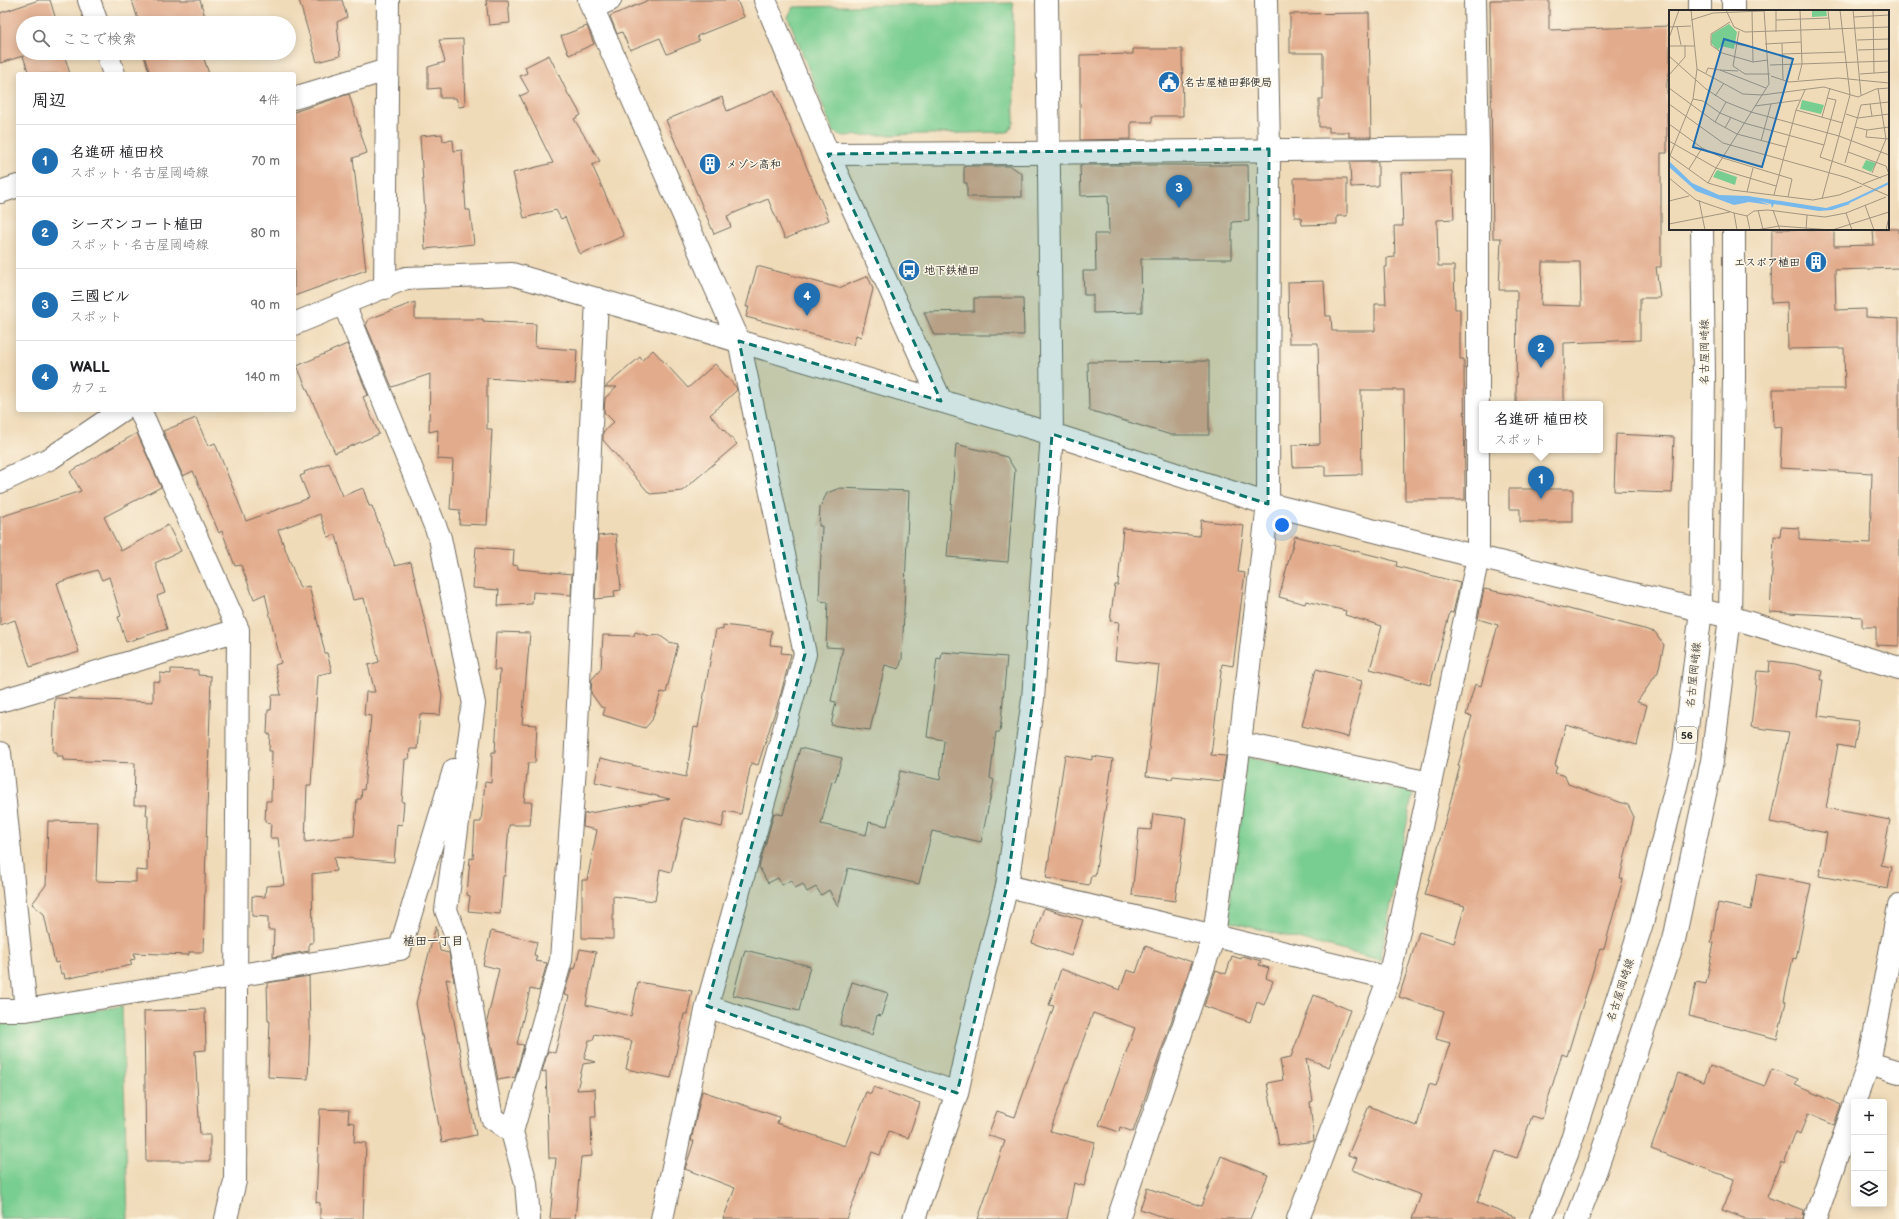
<!DOCTYPE html>
<html lang="ja">
<meta charset="utf-8">
<style>
:root{--surface:#fff;--page:#f2f2f2;--text:#202124;--muted:#757577;--line:#e0e0e0;--accent:#1f6fb2}
body{margin:0;font-family:"Balsamiq Sans","Klee One",sans-serif;background:var(--page);color:var(--text)}
.controls{position:absolute;right:12px;bottom:12px;display:grid;overflow:hidden;border-radius:4px;box-shadow:0 2px 10px #0003}
.controls button{width:36px;height:36px;display:grid;place-items:center;padding:0;border:0;border-bottom:1px solid var(--line);background:var(--surface);color:var(--text);font:20px sans-serif}
.you{position:absolute;left:1282px;top:525px;width:14px;height:14px;margin:-10px;border:3px solid #fff;border-radius:50%;background:#1a73e8;box-shadow:0 0 0 6px #1a73e833}
.badge{display:grid;place-items:center;width:26px;height:26px;border-radius:50%;background:var(--accent);color:#fff;font-size:13px;font-weight:700}
.pin{position:absolute;translate:-50% -33px;filter:drop-shadow(0 1px 2px #0008)}
.pin::after{content:'';position:absolute;top:21px;width:14px;height:12px;background:inherit;clip-path:polygon(0 0,100% 0,50% 100%)}
.popup{position:absolute;left:1479px;top:401px;width:124px;height:52px;box-sizing:border-box;display:grid;place-content:center;border-radius:4px;background:var(--surface);filter:drop-shadow(0 1px 3px #0005);font-size:13px;white-space:nowrap;color:var(--muted)}
.popup b{font-size:15px;color:var(--text)}
.popup::after{content:'';position:absolute;left:50%;top:100%;margin-left:-8px;border:8px solid transparent;border-top-color:var(--surface)}
.list{margin:0;padding:0;list-style:none}
h2{display:flex;justify-content:space-between;align-items:center;height:52px;margin:0;padding:0 16px;font-size:17px}
h2 small{font-size:13px;font-weight:400;color:var(--muted)}
.list li{display:grid;grid-template-columns:26px 1fr auto;gap:12px;align-items:center;box-sizing:border-box;height:72px;padding:0 16px;border-top:1px solid var(--line)}
.list b{display:block;font-size:15px;white-space:nowrap}
.list p{margin:0;font-size:13px;white-space:nowrap;color:var(--muted)}
.list em{font-size:13px;font-style:normal;color:var(--muted)}
.icon{flex:none;width:22px;height:22px;fill:none;stroke:currentColor;stroke-width:2;stroke-linecap:round;stroke-linejoin:round}
.map{position:relative;flex:none;width:1899px;height:1219px;overflow:hidden}
.search{position:absolute;background:var(--surface);box-shadow:0 2px 10px #0003;left:16px;top:16px;width:280px;height:44px;display:flex;align-items:center;gap:10px;box-sizing:border-box;padding:0 14px;border-radius:22px;color:var(--muted);font-size:15px}
.panel{position:absolute;background:var(--surface);box-shadow:0 2px 10px #0003;left:16px;top:72px;width:280px;height:340px;border-radius:4px}
.map>svg:first-child{display:block}
.green{fill:#78cd90;stroke:#527c5e}
.building{fill:#e2ab8c;fill-rule:evenodd}
.lines{fill:none;stroke-linecap:round;stroke-linejoin:round}
.street-casing{stroke:#70695d;stroke-width:24}
.secondary-casing{stroke:#70695d;stroke-width:24}
.primary-casing{stroke:#70695d;stroke-width:24}
.street{stroke:#fff;stroke-width:22}
.secondary{stroke:#fff;stroke-width:22}
.primary{stroke:#fff;stroke-width:22}
.marked{fill:#0f766e;fill-opacity:0.2;stroke:#0f766e;stroke-width:3;stroke-dasharray:8 5;stroke-linejoin:round}
.labels{text-anchor:middle;stroke-width:3;stroke-linejoin:round;paint-order:stroke}
.shield{fill:#fcf5e5;stroke:#6a6863;stroke-width:1}
.shield-label{font-size:10px;font-weight:bold;fill:#2b2b2b}
.poi-label{font-size:11px;font-weight:bold;fill:#2b2b2b;stroke:#fcf5e5;text-anchor:start}
.street-label{font-size:11px;fill:#2b2b2b;stroke:#fcf5e5}
.neighbourhood-label{font-size:12px;font-weight:bold;fill:#2b2b2b;stroke:#fcf5e5}
.inset-river{fill:none;stroke:#77b9ec;stroke-width:2}
.inset-road{fill:none;stroke:#a19580;stroke-width:1}
.view{fill:#1f6fb2;fill-opacity:0.15;stroke:#1f6fb2;stroke-width:2}
.inset-edge{fill:none;stroke:#2b2b2b;stroke-width:2}
</style>
<div class="map">
<svg width="1899" height="1219" viewBox="0 0 1899 1219">
<rect width="100%" height="100%" fill="#fcf5e5"/>
<filter id="ink" filterUnits="userSpaceOnUse"><feTurbulence type="fractalNoise" baseFrequency=".025" numOctaves="2"/><feDisplacementMap in="SourceGraphic" scale="8" xChannelSelector="R" yChannelSelector="G"/><feConvolveMatrix kernelMatrix="1 2 1 2 8 2 1 2 1" color-interpolation-filters="sRGB"/></filter>
<filter id="wash" filterUnits="userSpaceOnUse"><feTurbulence type="fractalNoise" baseFrequency=".012" numOctaves="4" result="noise"/><feDisplacementMap in="SourceGraphic" scale="16" xChannelSelector="R" yChannelSelector="G"/><feGaussianBlur stdDeviation="0.9" result="paint"/><feColorMatrix in="noise" values="0 0 0 0 0 0 0 0 0 0 0 0 0 0 0 0 0 1.4 0 .05"/><feComposite in="paint" operator="in"/></filter>
<g filter="url(#wash)">
<rect width="100%" height="100%" fill="#f0dbb9"/>
<!-- green -->
<path class="green" d="M1013,3L1014,123L1008,132L840,136L833,131L788,17L793,7Z
M1246,757L1413,792L1380,960L1227,921Z
M122,1006L128,1219H0V1025Z"/>
<g id="blocks">
<!-- building -->
<path class="building" d="M39,0H50L57,23H23V53H67L64,54L70,74H29L23,56L0,63V13Z
M132,0H200L207,23H139Z
M299,0H342L347,17L337,22L340,56L317,62Z
M486,0H508L510,23L489,25Z
M649,0H737L744,17L697,36L699,41L667,54L660,38L630,50L622,32L617,34L610,16Z
M1490,0H1549V30L1670,26V68L1667,83V153H1661V267H1656L1660,298H1640V340L1564,343V404H1516L1517,290H1499L1501,238H1493ZM1542,262H1580L1581,306L1541,305Z
M1369,13L1371,137H1349V132H1329V127H1319V99H1323V53H1290V14Z
M587,26L594,44L569,55L561,36Z
M463,39L465,106L459,107L456,98H440V88L428,89V67L445,62L439,40Z
M1133,49H1182L1183,116H1152V122H1131V139L1080,140V55L1133,54Z
M143,53H202L209,74H150Z
M549,55L570,98L571,97L581,115L574,119L600,161L592,165L624,236L580,254L565,217L561,219L556,210L524,218L513,173L553,163L520,96L529,92L520,76L527,73L525,67Z
M774,90L829,220L785,239L768,199L727,216L731,227L714,234L666,120L722,97L727,111Z
M349,94L367,153L353,158L366,270L294,296V112Z
M442,134L443,141L453,140L454,151L462,150L466,210H470L474,244L425,249L423,213H425L420,136Z
M1350,162H1378V186L1351,187Z
M1080,165H1248L1249,221L1232,222V259H1141L1142,312L1093,313V295H1084L1083,271H1096L1095,234H1109L1108,195L1081,196Z
M964,166H1011L1022,174V197H967V183H964Z
M1452,171L1454,219L1437,220L1438,266H1454L1455,309H1460V359H1464L1465,500H1405L1404,390H1361L1362,474H1358L1357,475L1325,476V466L1293,467L1292,445L1320,444L1318,343H1289L1288,282L1324,281L1326,316H1331L1332,331H1375V304H1386L1384,267H1387V258L1395,257L1394,226H1403L1401,173Z
M1294,178H1347V216H1337V224L1302,225L1301,217H1295Z
M1772,229H1834V246L1874,245L1873,229H1899V268L1835,270L1836,310L1866,309V317L1899,319V646L1876,645V627H1862V617L1770,612L1774,536L1780,537L1781,527L1799,528V539L1870,543L1872,473L1780,468L1782,427L1774,428L1773,389H1845L1844,348L1788,349L1787,302L1771,303Z
M757,266L839,288L868,276L873,289L861,337L856,335L853,345L746,317L749,307H746Z
M974,298H1023L1024,335H934L924,312L974,311Z
M415,302V319H483V321L536,324L535,347L577,350L575,384L487,378V429H492L487,525L459,524L460,510L450,509L453,460L437,459L438,430L429,432L430,374L392,387L366,325L369,319Z
M347,344L368,395L363,397L379,434L335,453L297,366Z
M653,350L688,388L715,364L736,387L737,390L710,415L737,444L682,491L650,494L603,440V432L614,422L604,412L605,398L617,387H605L640,357L642,360Z
M1209,361V435H1171L1089,410L1088,362Z
M196,418L208,446L215,443L246,521L309,498L300,476L305,474L304,472L329,463L343,496L363,488L369,506H372L395,566L411,562L442,695L440,715L420,714L417,749H410L409,759H405L402,802H404L402,825L397,824L394,862L334,857L336,871L312,874L313,943H309V951L273,957L274,930H268V917L252,916V896L265,897L266,886L284,885L278,838H270L271,823L265,822L266,801H271L272,751H269L270,734H267L268,710H271L272,695H281L275,665L281,663L265,594L254,599L241,565L235,566L222,531L219,533L193,471L183,476L163,431ZM320,514L328,537L336,535L353,600L364,598L379,662L368,665L375,692H366L364,715L371,716L364,790L362,789L361,799H357L354,836L305,842L307,785H311L318,675L332,672L327,653H325L309,586L300,588L278,530Z
M137,433L161,487L104,517L121,551L168,525L181,551L155,563L165,593L157,596L167,629L126,642L118,617L121,616L109,577L102,580L97,570L57,583L79,652L30,667L15,620L0,625V517L81,491L70,472Z
M1616,434L1674,437L1672,493L1614,491Z
M956,444L1007,457L1015,470L1008,562L947,557Z
M840,488L909,491L902,659L899,669L885,665L870,730L831,725L836,702L831,701L843,648L826,647L828,602L819,601L822,526H819L820,507L827,493Z
M1509,489H1573V522H1520V509H1509Z
M1201,520L1244,526L1238,572L1245,573L1233,666L1222,664L1211,755L1226,756L1222,781L1173,776L1172,779L1146,776L1159,665L1115,660L1119,622L1110,621L1115,585H1118L1123,528L1199,536Z
M616,534L621,590L614,591L615,597L595,599L598,536Z
M1295,536L1384,558L1397,562L1396,566L1460,583L1453,613L1450,612L1430,685L1370,669L1382,626L1345,615L1346,611L1306,601L1305,604L1279,597Z
M476,547L514,550L513,565L518,566V569L572,574L571,595L533,592L532,604L498,606L499,590L473,588Z
M1484,589L1509,594V593L1655,632L1664,645L1658,672L1637,702L1647,705L1637,745L1566,725L1555,765L1557,766L1555,773L1565,776L1568,784L1628,805L1634,817L1620,878L1623,879L1604,949L1600,948L1567,1056L1562,1054L1542,1119L1532,1116L1517,1158L1496,1151L1477,1203L1515,1217V1219H1412L1421,1195L1352,1170L1357,1158L1348,1155L1369,1106L1417,1126L1429,1084L1436,1086L1450,1043L1436,1039L1444,1011L1399,997L1419,932L1454,943L1465,906L1425,895L1460,766H1458L1472,716L1466,715L1475,684L1481,686L1498,625L1478,619Z
M723,625L772,631L770,645L782,646L781,653L791,654L781,693L758,765L751,763L741,814L725,811L722,827L684,818L671,872L660,869L655,901L613,896V939L582,938V880H587L597,830L583,827L584,814L670,799L595,782L600,758L686,777L694,727L698,728L716,629L723,630Z
M496,632L530,633L522,724L537,725L535,763H528L524,802H532L530,825H509L505,876H503L500,914L468,911L470,896L467,895L470,858L473,859L475,822H481L485,782L491,783L492,752H495L500,670H494Z
M635,632L650,636L659,635L669,642L678,644L666,693L661,692L652,720L645,728L603,715L605,708L601,707L591,693L592,679L601,669L603,635L634,636Z
M942,652L1007,657L1000,732H996L990,778L994,780L981,842L932,831L919,884L848,868L838,907L829,890L821,895L816,887L807,892L803,884L795,888L791,880L782,885L778,878L768,883L759,867L774,813L783,815L800,748L842,758L835,782L832,781L821,824L866,835L869,822L887,826L900,771L940,780L944,740L927,737L937,658L941,659Z
M1770,661L1795,664L1822,671L1820,680H1823L1818,716L1859,721L1854,748L1838,745L1826,808L1890,820L1881,865L1892,867L1888,889L1819,876L1827,833L1770,822L1789,732L1751,727L1757,671L1769,672Z
M171,669L198,670V675L211,676L203,952H189V955L134,953L135,959L130,960L132,965L65,979L64,973L61,974L58,962L55,963L44,914L32,904L46,885L48,821L98,822L96,881L136,882V870L147,871L148,815H146L147,805H134L135,763L63,760V756H57V752H53L55,698L153,702V681L160,682V673L171,674Z
M1316,669L1362,681L1348,737L1302,726Z
M1065,755L1092,760V756L1113,759L1095,876H1091L1089,885L1046,878Z
M1153,814L1186,818L1175,901L1132,895L1139,829L1151,830Z
M1757,874L1811,884L1796,959L1793,958L1784,1001L1786,1002L1777,1039L1689,1016L1696,982L1706,984L1714,943L1711,942L1718,903L1751,910Z
M1044,908L1083,920L1071,956L1032,943Z
M436,926L440,951L449,953L454,981L446,979L476,1135L442,1142L416,1003Z
M491,931L537,942L534,955L537,956L535,961L547,963L539,991L530,989L517,1044L524,1045L515,1077L498,1080L487,1021L499,969L483,965Z
M1145,946L1192,962L1133,1132L1120,1127L1119,1132L1099,1125L1135,1028L1093,1013L1050,1131L1095,1142L1084,1186L1074,1183L1067,1219H978L1005,1141L988,1135L997,1111L1015,1117L1054,1006L1049,1005L1061,969L1120,990L1127,970L1136,973Z
M580,949L596,952L586,1005L631,1016L638,982L692,991L687,1014H684L671,1078L626,1069L632,1041L595,1034L593,1040H589L584,1059L596,1062L583,1064L577,1090L595,1089L596,1117H591L592,1156L581,1157L575,1219H550L556,1158H549L546,1071L542,1072L548,1051L555,1053L569,996L564,995L572,968L575,969Z
M745,950L810,966L799,1011L733,995Z
M1232,956L1241,959L1243,956L1261,961L1259,965L1269,968L1266,978L1273,981L1264,1005L1257,1002L1250,1022L1204,1006L1216,970L1226,974Z
M309,976L310,1030L308,1079L268,1077L270,1021H268L267,983Z
M852,982L888,993L881,1016L877,1015L872,1035L840,1025Z
M1314,995L1350,1010L1329,1067L1306,1058L1313,1101L1310,1102L1314,1141L1279,1146L1267,1083L1283,1080L1280,1059L1291,1057Z
M205,1009L206,1050L195,1051L200,1135H210V1161H146L144,1011Z
M1710,1066L1765,1086L1772,1069L1798,1079L1795,1085L1841,1105L1834,1125L1808,1114L1800,1134L1796,1132L1784,1163L1781,1161L1767,1197L1804,1211L1803,1219H1746L1722,1210L1734,1179L1651,1149L1678,1073L1704,1082Z
M873,1087L920,1103L908,1138L889,1131L880,1155L872,1152L847,1219H723L735,1188L685,1169L694,1141H691L702,1091L779,1117L777,1123L845,1146L866,1092L871,1094Z
M320,1109L349,1110L348,1122L355,1123L354,1142L366,1143L363,1219H320V1203L316,1202Z
M1221,1156L1268,1175L1250,1219H1168L1140,1209L1147,1188L1201,1206Z"/>
</g>
</g>
<g filter="url(#ink)">
<use href="#blocks" fill-opacity="0" stroke="#70695d" stroke-width="1"/>
<g class="lines">
<!-- street casing -->
<g class="street-casing">
<path id="street" d="M89,0L97,23
M589,0L739,341L805,654L707,1006L662,1219
M765,0L828,154L941,401
M592,8L610,0
M107,53L114,74
M294,98L387,70
M828,154L1021,153L1478,148
M0,192L18,186
M385,288L388,0
M344,304L440,538L474,704L470,718
M140,410L238,630L235,1181L226,1219
M0,701L238,630
M474,704L446,910L460,946L492,1118L512,1132L561,960L575,767L597,299
M1240,743L1430,783
M0,753L26,1010
M1007,886L1389,978
M707,1006L957,1093
M0,1010H26L400,949L454,770
M1869,1063L1899,1072
M1855,1102L1869,1063L1899,906
M512,1132L526,1183L529,1219
M1118,1219L1214,936L1240,743L1268,504L1269,149L1266,0
M1298,1219L1389,978L1478,557V148L1475,0
M1815,1219L1854,1106"/>
</g>
<!-- secondary casing -->
<g class="secondary-casing">
<path id="secondary" d="M294,324L406,278L512,274L1052,434L1268,504L1478,557L1730,617L1899,668
M0,482L51,458L122,410
M914,1219L957,1093L975,1010L1007,886L1033,699L1052,434L1047,0"/>
</g>
<!-- primary casing -->
<g class="primary-casing">
<path id="primary" d="M1700,0V11
M1733,0V11
M1541,1219L1567,1154L1642,923L1684,754L1701,610L1704,375L1702,229
M1577,1219L1596,1170L1674,940L1712,761L1730,617L1734,380V229"/>
</g>
<!-- street -->
<use href="#street" class="street"/>
<!-- secondary -->
<use href="#secondary" class="secondary"/>
<!-- primary -->
<use href="#primary" class="primary"/>
</g>
</g>
<!-- marked area -->
<path class="marked" d="M1269,149L1268,504L1052,434L1033,699L1007,886L957,1093L707,1006L805,654L739,341L941,401L828,154Z"/>
<!-- icons -->
<defs>
<g id="civic-disc" transform="scale(1.15)"><circle r="9.5" fill="#1f6fb2" stroke="#fcf5e5"/><path d="M-.6-6.5H3V-4.5H.6V-3L4-1V1h2V6H-6V1h2V-1L-.6-3ZM-1.2 2.5V6h2.4V2.5Z" fill="#fff"/></g>
<g id="building-disc" transform="scale(1.15)"><circle r="9.5" fill="#1f6fb2" stroke="#fcf5e5"/><path d="M-4-6H4V6H1V3H-1V6H-4ZM-2.5-4.3h1.7v1.8h-1.7ZM.8-4.3h1.7v1.8H.8ZM-2.5-1h1.7V.8h-1.7ZM.8-1h1.7V.8H.8Z" fill="#fff"/></g>
<g id="bus-disc" transform="scale(1.15)"><circle r="9.5" fill="#1f6fb2" stroke="#fcf5e5"/><path d="M-5-6H5V4H4V6H2V4H-2V6H-4V4H-5ZM-3.5-4V0h7V-4ZM-3.5 1.2v1.5H-2V1.2ZM2 1.2v1.5H3.5V1.2Z" fill="#fff"/></g>
</defs>
<g fill-rule="evenodd">
<use href="#civic-disc" x="1169" y="82"/>
<use href="#building-disc" x="710" y="164"/>
<use href="#building-disc" x="1816" y="262"/>
<use href="#bus-disc" x="909" y="270"/>
</g>
<g class="labels">
<!-- shield labels -->
<rect class="shield" x="1677" y="727" width="20" height="16" rx="3"/>
<g class="shield-label">
<text x="1687" y="739">56</text>
</g>
<!-- poi labels -->
<g class="poi-label">
<text x="1184" y="86">名古屋植田郵便局</text>
<text x="726" y="168">メゾン高和</text>
<text x="1800" y="266" text-anchor="end">エスポア植田</text>
<text x="924" y="274">地下鉄植田</text>
</g>
<!-- street labels -->
<g class="street-label">
<text transform="translate(1704 352) rotate(-90)" y="4">名古屋岡崎線</text>
<text transform="translate(1693 675) rotate(-84)" y="4">名古屋岡崎線</text>
<text transform="translate(1620 990) rotate(-72)" y="4">名古屋岡崎線</text>
</g>
<!-- neighbourhood labels -->
<g class="neighbourhood-label">
<text x="433" y="945">植田一丁目</text>
</g>
</g>
<!-- overview -->
<g transform="translate(1669 10)">
<rect width="220" height="220" fill="#f0dbb9"/>
<path d="M143,0H157L158,6L143,7ZM60,14L68,22L65,39L52,36L49,40L42,33L43,24ZM133,90L155,95L152,104L131,99ZM197,150L207,153L202,162L193,158ZM48,160L68,167L66,175L44,167Z" fill="#78cd90"/>
<path d="M0,151L23,173L50,185L79,186L157,198L177,192L181,194L163,200L150,201L105,194L103,198L102,194L90,191L101,195L80,192L65,195L27,181L0,157Z" fill="#77b9ec"/>
<path class="inset-river" d="M176,194L220,173"/>
<path class="inset-road" d="M22,0L28,59L24,89M57,0L65,17L76,22L220,17M107,0V22M159,0L161,20M184,0L192,85M204,0L205,63M83,1L84,52M185,7L220,5M22,10L44,3L95,1M107,10L160,8M61,12L42,24V35L53,43L84,52L99,50M8,16L12,35M0,17L22,16M70,21L64,56L76,64H101M0,28L10,0M188,30L220,29M113,33L114,70M66,34L84,37M96,34L132,32M0,36H25M189,40L220,39M113,44L176,42M0,46L37,79L57,92L82,102L170,126L220,145M101,55L220,51M28,59L74,84L93,85L155,77L189,87L207,79L220,78M69,61L51,60L97,78M37,63L39,58L51,60M191,64L220,62M0,65L16,47V35M102,66L120,72L169,68L220,73M129,70L133,54L131,0M0,78L46,112L68,124L117,137M46,86L55,73M0,94L54,133L179,168L220,186M201,94L203,106M86,96L131,90M127,100L174,113M177,104L189,108L220,104M153,107L161,78M107,109L112,93M46,112L57,92M0,114L33,138L54,148L123,169L119,187M186,117L198,120L220,117M56,118L62,107M198,120L197,127L220,129M0,131L47,158L100,74L95,0M92,131L102,94M155,135L151,147L212,168M179,142L217,156L220,164M0,145L39,173L63,180L144,190L170,185L193,176M0,148L24,89L34,91L51,103L75,113L155,135L167,90L158,88M176,153L192,95L220,92M20,159L33,138M203,163L217,129L209,78M0,168L27,190L65,203L68,220M39,173L47,158L107,176M194,174L220,164M78,182L84,158M105,185L127,100L136,80M153,189L181,85L171,0M30,190L36,220M0,191L20,186M196,195L205,220M89,200L94,219M104,200L111,220M65,203L78,206L85,201L99,200L138,205L137,220M177,203L183,220M138,205L156,207L177,203L217,187M78,206L81,220M0,214L61,202M87,220L110,216L163,220L220,202M217,220L220,207"/>
<path class="view" d="M55,29L124,49L93,157L24,137Z"/>
<rect width="220" height="220" class="inset-edge"/>
</g>
</svg>
<div class="controls">
<button>+</button>
<button>−</button>
<button><svg class="icon" aria-label="layers" viewBox="0 0 24 24"><path d="M12 4l9 5-9 5-9-5zM3 14l9 5 9-5"/></svg></button>
</div>
<div class="you"></div>
<div class="pin badge" style="left:1541px;top:499px">1</div>
<div class="popup"><b>名進研 植田校</b>スポット</div>
<div class="pin badge" style="left:1541px;top:368px">2</div>
<div class="pin badge" style="left:1179px;top:208px">3</div>
<div class="pin badge" style="left:807px;top:316px">4</div>
<div class="search"><svg class="icon" aria-label="search" viewBox="0 0 24 24"><circle cx="10" cy="10" r="6"/><path d="M15 15l6 6"/></svg>ここで検索</div>
<section class="panel">
<h2>周辺<small>4件</small></h2>
<ul class="list">
<li><span class="badge">1</span><div><b>名進研 植田校</b><p>スポット · 名古屋岡崎線</p></div><em>70 m</em></li>
<li><span class="badge">2</span><div><b>シーズンコート植田</b><p>スポット · 名古屋岡崎線</p></div><em>80 m</em></li>
<li><span class="badge">3</span><div><b>三國ビル</b><p>スポット</p></div><em>90 m</em></li>
<li><span class="badge">4</span><div><b>WALL</b><p>カフェ</p></div><em>140 m</em></li>
</ul>
</section>
</div>
